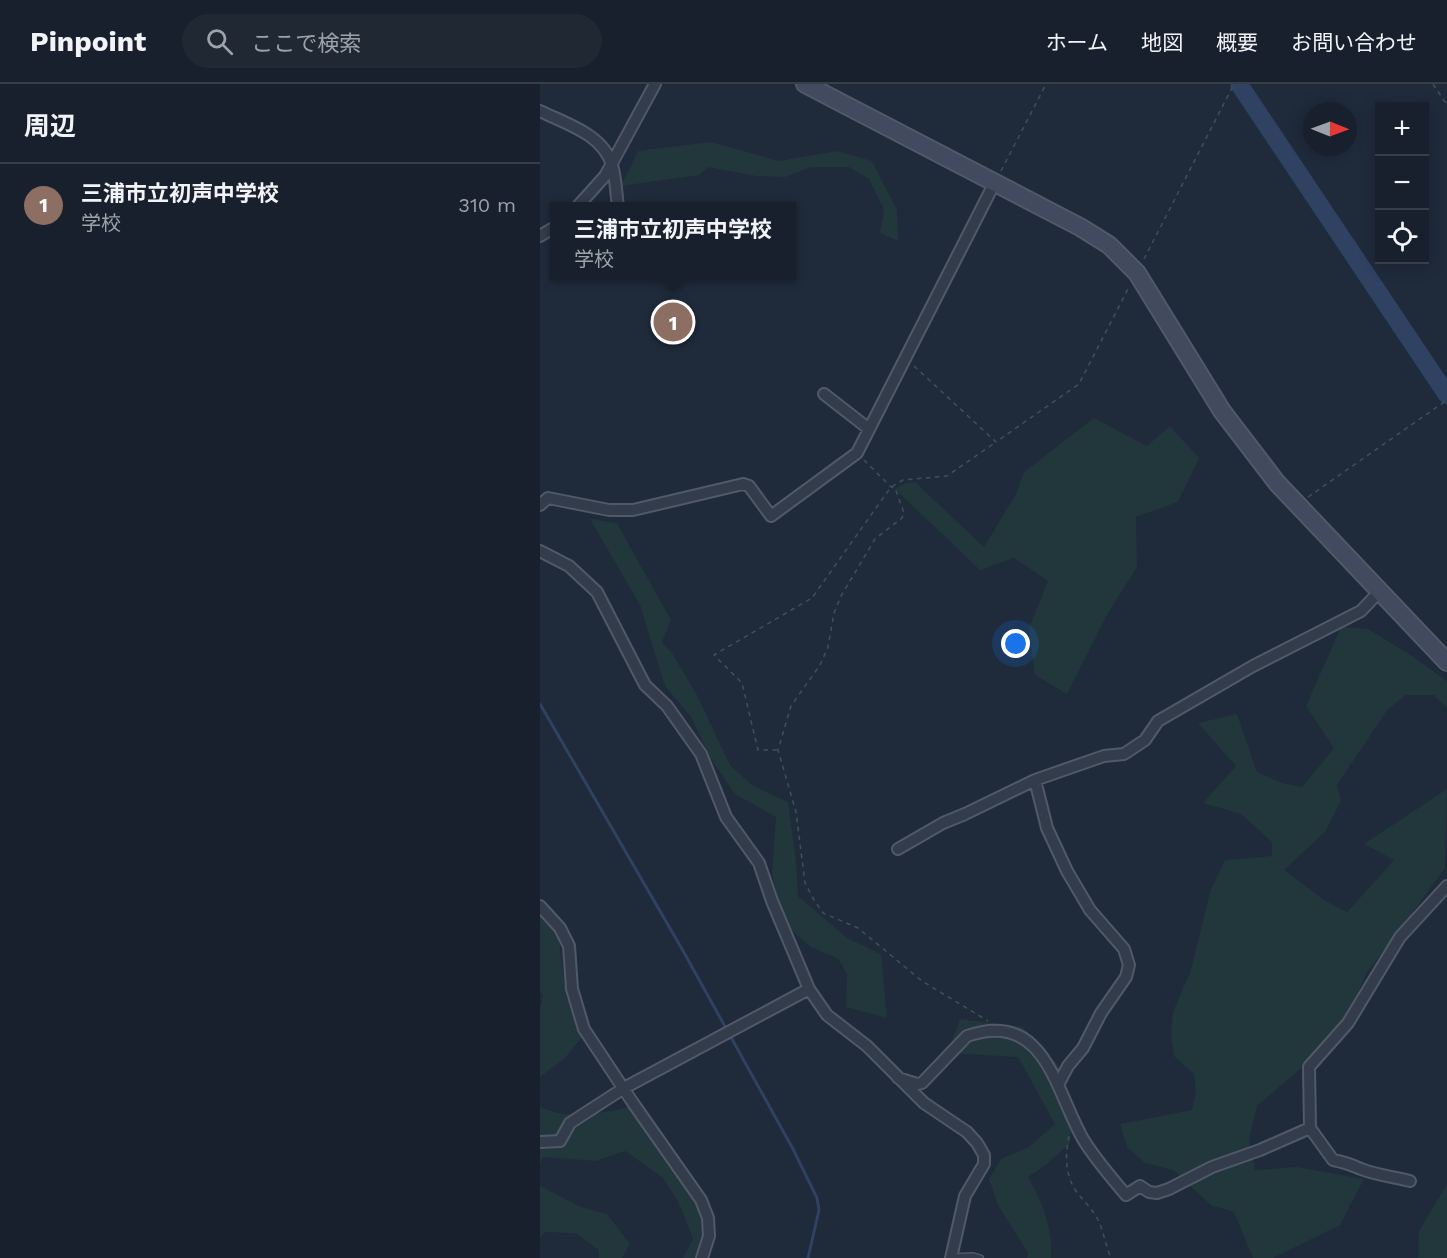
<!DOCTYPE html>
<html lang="ja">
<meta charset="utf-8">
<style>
:root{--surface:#17202c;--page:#202834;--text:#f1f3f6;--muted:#9ea3a9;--line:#363e48;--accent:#7ba8ff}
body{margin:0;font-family:"Work Sans","Noto Sans JP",sans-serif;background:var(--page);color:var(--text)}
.controls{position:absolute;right:18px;top:18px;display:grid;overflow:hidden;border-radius:0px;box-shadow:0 3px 15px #0003}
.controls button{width:54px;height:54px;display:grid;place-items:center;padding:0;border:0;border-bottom:2px solid var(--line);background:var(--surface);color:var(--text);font:30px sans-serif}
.compass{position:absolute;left:763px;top:18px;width:54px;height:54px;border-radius:50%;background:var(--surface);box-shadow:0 3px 15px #0003;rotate:91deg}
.you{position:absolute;left:476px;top:560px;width:21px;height:21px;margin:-15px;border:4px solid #fff;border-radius:50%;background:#1a73e8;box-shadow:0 0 0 9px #1a73e833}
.badge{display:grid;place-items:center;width:39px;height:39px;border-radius:50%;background:var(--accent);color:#fff;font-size:20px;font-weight:700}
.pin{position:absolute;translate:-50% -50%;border:3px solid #fff;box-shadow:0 2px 6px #0006}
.popup{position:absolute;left:10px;top:118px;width:246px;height:78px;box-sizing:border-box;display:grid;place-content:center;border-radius:0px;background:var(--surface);filter:drop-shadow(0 2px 4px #0005);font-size:20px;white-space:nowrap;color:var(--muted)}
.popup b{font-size:22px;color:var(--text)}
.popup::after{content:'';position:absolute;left:50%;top:100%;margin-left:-12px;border:12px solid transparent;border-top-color:var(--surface)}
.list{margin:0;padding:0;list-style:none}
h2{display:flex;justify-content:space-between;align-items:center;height:78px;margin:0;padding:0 24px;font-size:26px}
h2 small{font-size:20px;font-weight:400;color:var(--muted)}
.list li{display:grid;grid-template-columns:39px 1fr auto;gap:18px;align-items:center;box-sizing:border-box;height:84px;padding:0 24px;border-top:2px solid var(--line)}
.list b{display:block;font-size:22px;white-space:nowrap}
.list p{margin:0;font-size:20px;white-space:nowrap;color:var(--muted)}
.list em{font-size:20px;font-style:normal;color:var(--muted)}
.icon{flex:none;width:33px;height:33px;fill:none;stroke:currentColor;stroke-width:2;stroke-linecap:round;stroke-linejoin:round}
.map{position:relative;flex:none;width:907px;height:1174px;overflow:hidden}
header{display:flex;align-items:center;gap:36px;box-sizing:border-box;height:84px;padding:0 30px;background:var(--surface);border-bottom:2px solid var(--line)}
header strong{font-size:28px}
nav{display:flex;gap:33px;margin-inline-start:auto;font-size:21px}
.search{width:420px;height:54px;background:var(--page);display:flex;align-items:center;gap:15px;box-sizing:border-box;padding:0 21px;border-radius:33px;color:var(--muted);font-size:22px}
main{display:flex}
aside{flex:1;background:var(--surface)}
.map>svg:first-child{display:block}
.green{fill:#21373c}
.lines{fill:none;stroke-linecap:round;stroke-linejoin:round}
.stream{stroke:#2f4262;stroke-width:3}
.river{stroke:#2f4262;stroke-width:18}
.lane-casing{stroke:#515968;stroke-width:8}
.street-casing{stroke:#515968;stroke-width:14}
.secondary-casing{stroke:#515968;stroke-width:20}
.path{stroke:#3c5356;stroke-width:1.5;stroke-dasharray:4.5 4.5;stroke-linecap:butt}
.lane{stroke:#333c4b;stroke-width:5}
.street{stroke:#333c4b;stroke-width:10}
.secondary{stroke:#414a5e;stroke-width:16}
</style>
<header>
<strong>Pinpoint</strong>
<div class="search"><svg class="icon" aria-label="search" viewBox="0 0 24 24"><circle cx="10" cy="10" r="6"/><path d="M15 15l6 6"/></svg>ここで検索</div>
<nav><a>ホーム</a><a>地図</a><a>概要</a><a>お問い合わせ</a></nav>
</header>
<main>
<aside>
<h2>周辺<small></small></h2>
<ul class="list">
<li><span class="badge" style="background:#8d6e63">1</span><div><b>三浦市立初声中学校</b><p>学校</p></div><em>310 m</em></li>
</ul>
</aside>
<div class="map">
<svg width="907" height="1174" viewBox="0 0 907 1174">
<rect width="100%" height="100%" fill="#1f2a3b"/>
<!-- green -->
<path class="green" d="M171,58L239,77L297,67L332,77L357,126L358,157L340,149L344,126L329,95L309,83H271L245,93L216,92L168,83L159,91L81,102L98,67Z
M554,334L607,362L630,342L659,374L638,418L596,433L597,483L568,529L527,610L495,591L489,544L508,497L474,474L440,486L355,405L365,399L375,398L444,463L476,410L484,388Z
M50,435L77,439L131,536L122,558L132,569L157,611L190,681L212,701L248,718L256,777L258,812L307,854L341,870L347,934L306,923L307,890L298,875L271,863L244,840L232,790L236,733L195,710L171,675L151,633L125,602L100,521Z
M801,543L828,545L872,572L907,597V624L894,611H866L847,626L797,701L801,717L785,748L744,786L784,816L807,828L854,776L824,760L907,705L905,784L857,850L827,888L811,925L766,980L717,1022L709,1055L715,1086L757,1083L824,1095L800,1141L733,1174H713L694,1128L671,1121L633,1086L605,1079L587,1063L580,1040L652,1026L656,1007L654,990L634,972L631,950L633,928L651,886L670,808L685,776L732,772V758L701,730L663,719L696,682L658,639L697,630L717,688L742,699L762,703L794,664L766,622Z
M0,828L18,848L26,912L42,953L25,974L0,993V925L3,911L0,907Z
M420,935L483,943L502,963L524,988L532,1038L530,1059L507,1080L488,1093C503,1119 513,1144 511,1174H487L488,1169L458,1121L449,1095L461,1075L489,1063L515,1040L478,973L407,969Z
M0,1022C23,1037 64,1029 89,1023C108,1049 173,1125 165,1155C164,1161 159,1167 157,1172L155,1174H143L153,1155L139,1119L123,1094L85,1067L56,1077L3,1073L0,1079Z
M907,1100V1174H878L879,1147Z
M0,1102L41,1123L67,1130L90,1160L82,1174H59V1166L35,1149L5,1148L0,1154Z"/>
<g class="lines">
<!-- stream -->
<path class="stream" d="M0,620L142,865L253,1065L277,1114L279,1126L268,1174"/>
<!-- river -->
<path class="river" d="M699,0L907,311"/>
<!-- lane casing -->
<g class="lane-casing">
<path id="lane" d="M411,1173L433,1172L440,1174"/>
</g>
<!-- street casing -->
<g class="street-casing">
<path id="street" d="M0,27C26,40 63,50 72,81C76,94 76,109 78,122
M38,122L65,92L115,0
M0,152L15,143
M284,310L329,345
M0,421L8,414L69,426H93L203,400L209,402L231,432L317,369L455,98
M0,467L29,482L57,508L105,601L127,622L161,670L186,733L219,779L232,817L269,905L287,931L327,962L384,1019L427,1048L437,1059L444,1071V1080L425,1112L411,1174
M495,696L507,744L527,787L550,826L584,865L589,881L586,893L561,929L543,964L528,982L519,999
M358,765L403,739L425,730L495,696L564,672L584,670L605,656L618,637L713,582L821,527L840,507
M0,822L20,844L29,862L32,905L44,945L93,1019L161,1116L168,1134L169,1152L162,1174
M358,994L377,1000L382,999L427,952C505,925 515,1006 543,1055C555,1075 571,1093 586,1111L600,1102L609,1108L617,1109L629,1105L672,1083L720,1066L770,1044
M0,1058L20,1057L30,1039L84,1004L269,905
M870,1097C854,1093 837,1091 821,1085C812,1081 804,1078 793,1076L770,1044L769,983L808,939L860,853L907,802"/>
</g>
<!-- secondary casing -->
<g class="secondary-casing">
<path id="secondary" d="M265,0L540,143L569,161L597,189L682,327L737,399L907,578"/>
</g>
<!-- path -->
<path class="path" d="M893,0L907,21
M461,87L506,0
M604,175L694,0
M374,282L456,358L539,300L589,203
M324,376L351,403L355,404L364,429L362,434L335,455L301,512L294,529L288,563L280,581L251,622L238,666L256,728L265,799L274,816L283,829L318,844L382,897L448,937
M768,413L907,316
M237,666H218L202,599L174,571L272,514L351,403L363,396L407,392L456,358
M529,1052C525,1071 525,1091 536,1107C543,1117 551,1123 557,1134C564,1147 565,1160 571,1174"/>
<!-- lane -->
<use href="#lane" class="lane"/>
<!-- street -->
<use href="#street" class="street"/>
<!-- secondary -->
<use href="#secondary" class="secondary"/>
</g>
</svg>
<div class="controls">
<button>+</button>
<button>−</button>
<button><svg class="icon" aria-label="locate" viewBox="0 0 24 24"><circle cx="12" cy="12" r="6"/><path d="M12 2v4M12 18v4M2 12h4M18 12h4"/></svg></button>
</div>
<svg class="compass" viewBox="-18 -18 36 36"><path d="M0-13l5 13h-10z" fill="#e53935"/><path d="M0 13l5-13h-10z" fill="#9ea3a9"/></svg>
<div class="you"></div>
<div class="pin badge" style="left:133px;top:238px;background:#8d6e63">1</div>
<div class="popup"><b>三浦市立初声中学校</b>学校</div>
</div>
</main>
